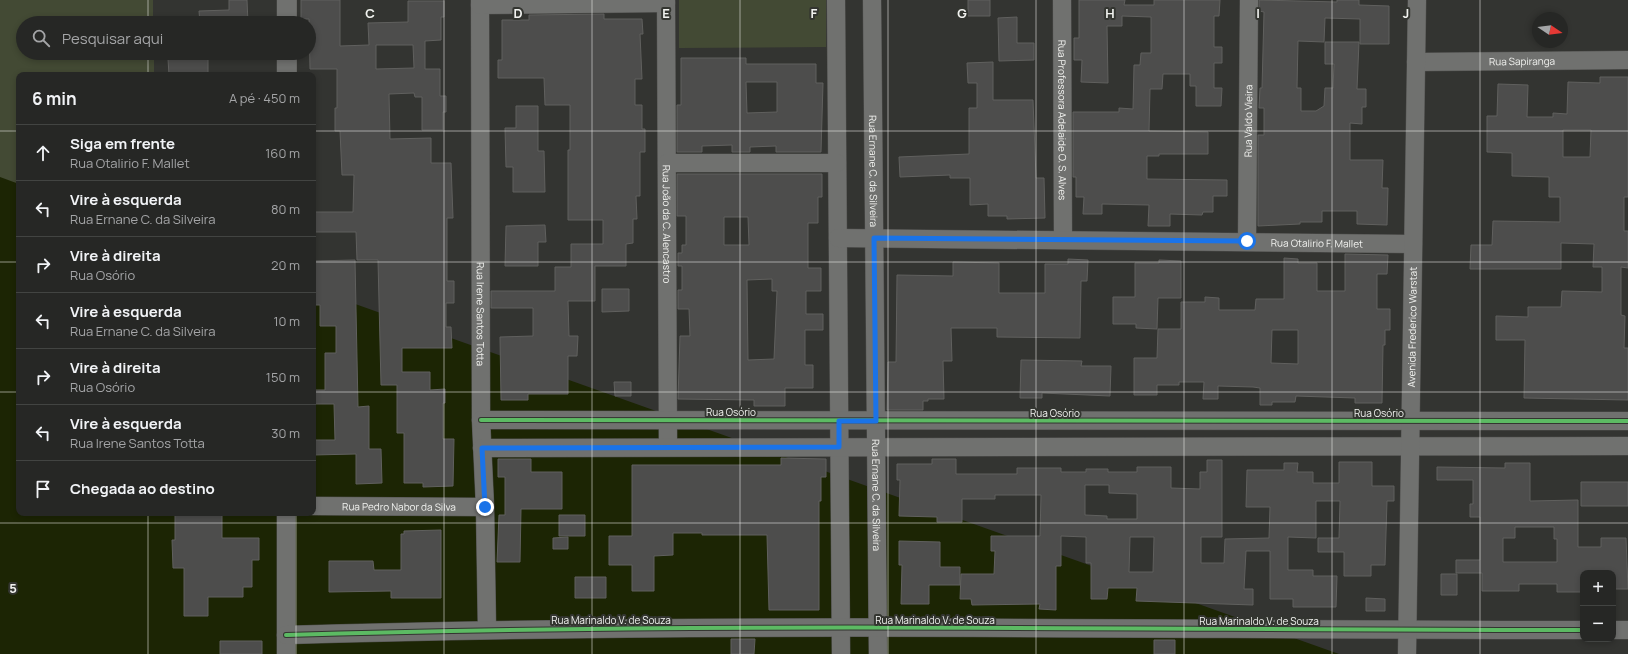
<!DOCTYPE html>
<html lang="pt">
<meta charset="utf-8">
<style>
:root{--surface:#262725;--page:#323332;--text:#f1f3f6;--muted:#a4a5a7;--line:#424442}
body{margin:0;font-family:Manrope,sans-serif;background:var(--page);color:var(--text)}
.controls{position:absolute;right:12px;bottom:12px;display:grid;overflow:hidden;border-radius:8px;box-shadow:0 2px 6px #0003}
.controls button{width:36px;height:36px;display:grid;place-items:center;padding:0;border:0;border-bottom:1px solid var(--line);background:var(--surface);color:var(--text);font:20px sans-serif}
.compass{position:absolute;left:1532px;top:12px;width:36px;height:36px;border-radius:50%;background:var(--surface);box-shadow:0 2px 6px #0003;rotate:103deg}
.stop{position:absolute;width:12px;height:12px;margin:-9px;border:3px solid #1a73e8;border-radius:50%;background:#fff}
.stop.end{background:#1a73e8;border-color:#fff;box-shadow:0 1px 4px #0008}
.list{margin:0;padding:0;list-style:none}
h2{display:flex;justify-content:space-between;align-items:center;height:52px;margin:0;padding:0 16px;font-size:17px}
h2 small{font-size:13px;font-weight:400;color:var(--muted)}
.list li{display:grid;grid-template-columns:26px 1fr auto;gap:12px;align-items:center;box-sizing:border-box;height:56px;padding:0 16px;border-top:1px solid var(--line)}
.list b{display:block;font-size:15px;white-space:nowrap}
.list p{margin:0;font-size:13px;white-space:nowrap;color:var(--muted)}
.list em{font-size:13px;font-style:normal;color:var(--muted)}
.icon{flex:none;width:22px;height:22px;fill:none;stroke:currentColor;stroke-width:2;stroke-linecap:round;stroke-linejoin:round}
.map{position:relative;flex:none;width:1628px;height:654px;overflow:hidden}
.search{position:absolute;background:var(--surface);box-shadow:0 2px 6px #0003;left:16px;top:16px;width:300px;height:44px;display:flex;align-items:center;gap:10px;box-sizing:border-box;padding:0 14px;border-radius:22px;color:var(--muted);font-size:15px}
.panel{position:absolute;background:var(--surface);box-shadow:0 2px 6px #0003;left:16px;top:72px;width:300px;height:444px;border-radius:8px}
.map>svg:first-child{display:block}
.green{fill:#434a34}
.water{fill:#1c2504}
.building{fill:#4d4d4c;stroke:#60605e;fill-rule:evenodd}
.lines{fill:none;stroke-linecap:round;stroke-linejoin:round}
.minor-casing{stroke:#4f4f4d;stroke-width:19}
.minor{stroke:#70716f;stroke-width:18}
.cycleway-casing{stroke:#333530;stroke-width:6}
.cycleway{stroke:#5cba63;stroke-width:4}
.route{stroke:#1a73e8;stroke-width:5}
.grid{fill:none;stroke:#f2f3f0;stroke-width:1;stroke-opacity:0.55}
.labels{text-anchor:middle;stroke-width:4;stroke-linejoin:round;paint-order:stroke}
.street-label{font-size:10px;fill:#f2f3f0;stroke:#333530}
.grid-label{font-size:13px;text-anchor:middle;font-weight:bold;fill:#f2f3f0;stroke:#333530;stroke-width:4;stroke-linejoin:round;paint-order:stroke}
</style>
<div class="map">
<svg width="1628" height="654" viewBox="0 0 1628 654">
<rect width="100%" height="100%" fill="#333431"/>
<!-- green -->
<path class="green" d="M0,0H153V23H23V53H154V75H19V513L0,654Z
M679,0H826V47L679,48Z"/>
<!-- water -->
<path class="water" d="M0,177L19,184V513H313V289L1339,654H0Z"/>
<!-- building -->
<path class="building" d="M229,0H247L248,23H200L199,11L229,10Z
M301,0H340V46L369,45L368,23L408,22V1H444V17H441V40L425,41V69H440V96H446V112H443V130H422V97H415L414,93L389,94L390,139L431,138V163H451L453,218H447V281H454V303H446V327H451L452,348H402V372H430V390L445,389V403H443V439H454L453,486L423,487V483H404V433H397V385H381L378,260H357L356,232H314V212H353L354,175H342L340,131H335V108H337V69H310L309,19H301ZM376,45H413L414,68L376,69Z
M968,0H990V16H968Z
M1079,0H1125L1124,5H1154V0H1220L1219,16H1214V47H1222V63H1214V88H1222L1221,106H1196V86H1190V74H1163L1162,89H1150L1149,131L1208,132V154H1159V156H1147V179L1227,180V196H1213V212H1203L1202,215L1170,214V226H1148L1149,205L1102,204V214H1083L1084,197H1076V177H1073V112H1119V108L1133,109L1134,65H1140L1141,53H1151V17L1122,16V26H1107L1108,83L1081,82L1082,60H1074V38H1079Z
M1259,0L1337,2V0H1359V5L1389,6V44H1360V19L1325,18L1324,42L1298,41L1297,88H1301V111H1316L1324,106L1325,88H1333L1334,64H1325V42H1359L1357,89H1366V107H1362V124L1350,123V160H1383L1382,188H1388L1387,225L1357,224V211H1322V222H1300V224L1258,226V135H1264V108H1259L1260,88H1262L1264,12L1259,11Z
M604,14V19H642L643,34H640L642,79H635V105H642V129H645V152H640V196H636L637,219H633V243L626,244V266H595V301H568L569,336H578L577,356H568V394H528V400H501L500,337L533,336V308H491V291H555V267H571V244H603V220H568V150H570V105H545L544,78H498V60H502V20H529V15Z
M1017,17V43H1034V60L999,61L998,18Z
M176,53H208V75H169L168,59H176Z
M681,58H746V64H816V83H823L821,152H776V146L750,147V152H732V145L702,146V152H677V105H681ZM746,82H777V112L747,113Z
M993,62V100H1033L1036,178H1044L1045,218L1007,219V216H988V204L970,205V178H950V175L900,177L899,157L969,154V108H977V83H968L967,63Z
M1600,77H1628V197H1624V231H1628V268L1621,267V315L1625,316L1624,348H1628V400L1524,398L1525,340H1496V316L1528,317V307H1561L1562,291L1602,292V267H1593L1594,244L1561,243V269H1470L1471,245H1492L1493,221L1560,222V197H1549V177L1512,176V153L1487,152V116H1497L1498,84L1528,85L1527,117H1553V113L1567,114L1568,82L1600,83ZM1563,130H1591L1590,157H1563Z
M516,106H538V151H544L545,192H513V167H506L505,128H516Z
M677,174H822V197H818V223H808V268H821V291H806V314H823V330H805V365H813V388H785V406H754V400L678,399L680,336H690L689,309H678V290H682V266H678V253H682V245H686V216H677ZM724,217H748L749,245H724ZM772,279V291H777L774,359L748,360L747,280Z
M545,225L546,242H538V266H505L506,226Z
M1345,254L1388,255L1387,274H1377V309H1390V330H1385V345H1383L1382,403H1355V398L1296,396L1295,402H1272V405H1260V388L1253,387L1218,386V399H1203L1204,382H1179V385H1157V395H1134V358H1157L1158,329H1181V302H1205V297L1219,298V310H1255L1256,299H1284V258L1298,259V263H1317V291H1345ZM1272,330H1298V364L1271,363Z
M1068,259L1088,260L1087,281H1081L1080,338L997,337V328H951L952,361H943L944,399H928V401H923V410H887L888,362H896L897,275L953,276V262L999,263V293H1045V264H1068Z
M355,260L358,407L369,406V449H381L382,483L356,484V454L313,455V440H335L334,404H313V390H325V353H336V326H320V305H315L313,261Z
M1159,260L1181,261V298H1158L1157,329L1136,328V324H1113V297H1135V263H1159Z
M602,289H629V311L602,312Z
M1021,360L1082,361L1081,366H1111L1110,396L1042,393V398H1020Z
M614,382H631V396H615Z
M781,458L826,459V477H821V501H819V610H769L767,535H702V533H673V555L654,556V591H632V565H609V536H632V465H781Z
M498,459H531V472H562V509H521L520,562H497L499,515H505V477H498Z
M932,459H956V474H1017V468H1061V472H1086V469H1108V472H1137V467H1171V488L1200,489V472H1207V460H1222V537H1201V563H1224L1225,539L1269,538L1270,507H1246L1247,470H1284V463H1298L1297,472H1313V483H1339V462H1372V486H1394V501H1387L1385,565H1371V576H1344V552H1318V538H1339L1340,501H1316V538L1288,537V570H1313V576H1337L1336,607H1293V599H1270V551H1246L1244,589H1253V605L1136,601L1137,588H1108L1107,599H1091V563H1086V537L1061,536V566H1056V610L1039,609L1040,604L972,605L971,599H960L961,574H994L995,551H991V536H1040L1041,495H995V499H962V522H937V517L899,516L900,480H897V464H932ZM1085,485H1109V493L1137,494V519H1107V516L1085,515ZM1130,537H1154L1153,572H1129Z
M1505,463H1530V501L1578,500V547H1601V538H1626L1628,589H1613V573H1583V592H1557V584H1519V591H1482V573H1456V560H1480V517H1470V504H1473V480H1437V467L1505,468ZM1515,527H1554V539H1557V562H1503V538H1515Z
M1581,482H1628V506H1581Z
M175,513H222V538H259V560H252V587H243V597H208V616H184V568H173L172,540H175Z
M559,515H585V536H559Z
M441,530V598H391V591L329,592V561H373L374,570H401V534H404V531Z
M568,537V549H553V538Z
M899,541L940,542V567H960V585H929V604H901L902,565H899Z
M1441,574H1457V595H1441Z
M575,577H606V598H575Z
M1366,598L1385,599V611H1366Z
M731,639H755L754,654H731Z
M1154,640H1175V654H1154Z
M220,641H262V654H220Z"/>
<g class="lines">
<!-- minor casing -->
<g class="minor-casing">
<g id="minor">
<path d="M286,0V23"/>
<path id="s1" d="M480,0L481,420L485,507L487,629"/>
<path id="s2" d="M666,0L668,447"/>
<path d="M836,0L841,654"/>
<path id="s3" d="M872,0L878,654"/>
<path id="s4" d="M1062,0L1063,239"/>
<path d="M480,5L666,3"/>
<path d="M286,53V75"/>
<path id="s5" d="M1416,62L1628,60"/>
<path d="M667,163H837"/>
<path id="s6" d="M838,238L1413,244"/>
<path id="s7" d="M1247,241L1249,0"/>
<path d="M481,420L1628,421"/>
<path d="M482,448L1628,446"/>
<path id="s8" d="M313,506L485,507"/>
<path d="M286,513V654"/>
<path d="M1613,630H1628"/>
<path d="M286,635C718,622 1151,630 1583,630"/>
<path id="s9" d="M1407,654L1417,0"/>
</g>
</g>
<!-- minor -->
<use href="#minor" class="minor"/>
<!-- cycleway casing -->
<g class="cycleway-casing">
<path id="cycleway" d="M481,420L1628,421
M286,635C718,622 1151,630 1583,630"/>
</g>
<!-- cycleway -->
<use href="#cycleway" class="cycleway"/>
</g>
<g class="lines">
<!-- route -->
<path class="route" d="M485,507L482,448L839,447V421H876L874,238L1247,241"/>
</g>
<!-- grid -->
<path class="grid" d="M148,0V23M296,0V23M444,0V654M592,0V654M740,0V654M888,0V654M1036,0V654M1184,0V654M1332,0V654M1480,0V654M148,53V75M296,53V75M0,131H19M313,131H1628M0,262H19M313,262H1628M0,392H19M313,392H1628M148,513V654M296,513V654M0,523H1628"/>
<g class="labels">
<!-- street labels -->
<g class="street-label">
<text dy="4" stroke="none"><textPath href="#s5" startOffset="106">Rua Sapiranga</textPath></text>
<text dy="4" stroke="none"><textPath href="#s4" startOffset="120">Rua Professora Adelaide O. S. Alves</textPath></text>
<text dy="4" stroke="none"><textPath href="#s7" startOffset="120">Rua Valdo Vieira</textPath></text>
<text dy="4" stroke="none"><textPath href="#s3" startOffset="171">Rua Ernane C. da Silveira</textPath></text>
<text dy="4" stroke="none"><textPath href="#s2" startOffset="224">Rua João da C. Alencastro</textPath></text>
<text dy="4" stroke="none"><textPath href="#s6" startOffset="479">Rua Otalirio F. Mallet</textPath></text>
<text dy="4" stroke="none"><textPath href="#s1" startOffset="314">Rua Irene Santos Totta</textPath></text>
<text dy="4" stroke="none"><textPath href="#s9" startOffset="327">Avenida Frederico Warstat</textPath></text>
<text x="731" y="416">Rua Osório</text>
<text x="1055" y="417">Rua Osório</text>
<text x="1379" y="417">Rua Osório</text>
<text dy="4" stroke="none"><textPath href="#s3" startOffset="495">Rua Ernane C. da Silveira</textPath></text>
<text dy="4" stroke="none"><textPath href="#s8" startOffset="86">Rua Pedro Nabor da Silva</textPath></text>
<text x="611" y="624">Rua Marinaldo V. de Souza</text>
<text x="935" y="624">Rua Marinaldo V. de Souza</text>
<text x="1259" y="625">Rua Marinaldo V. de Souza</text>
</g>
</g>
<g class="grid-label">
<text x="370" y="18">C</text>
<text x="518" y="18">D</text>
<text x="666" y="18">E</text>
<text x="814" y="18">F</text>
<text x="962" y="18">G</text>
<text x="1110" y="18">H</text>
<text x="1258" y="18">I</text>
<text x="1406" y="18">J</text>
<text x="13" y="593">5</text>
</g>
</svg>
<div class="controls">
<button>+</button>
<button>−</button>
</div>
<svg class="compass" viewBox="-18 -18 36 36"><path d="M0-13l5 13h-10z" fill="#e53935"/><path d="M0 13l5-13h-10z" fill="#a4a5a7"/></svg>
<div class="stop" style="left:1247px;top:241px"></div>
<div class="stop end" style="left:485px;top:507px"></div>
<div class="search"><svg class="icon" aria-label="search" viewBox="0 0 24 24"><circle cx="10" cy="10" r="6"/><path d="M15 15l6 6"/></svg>Pesquisar aqui</div>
<section class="panel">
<h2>6 min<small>A pé · 450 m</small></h2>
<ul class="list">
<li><svg class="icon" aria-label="ahead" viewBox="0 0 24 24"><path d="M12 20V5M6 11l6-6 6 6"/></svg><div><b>Siga em frente</b><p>Rua Otalirio F. Mallet</p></div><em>160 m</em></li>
<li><svg class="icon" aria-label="left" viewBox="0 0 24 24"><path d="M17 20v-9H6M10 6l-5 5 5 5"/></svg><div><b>Vire à esquerda</b><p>Rua Ernane C. da Silveira</p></div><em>80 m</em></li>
<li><svg class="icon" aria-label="right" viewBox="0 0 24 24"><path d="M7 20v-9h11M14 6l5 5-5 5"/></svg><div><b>Vire à direita</b><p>Rua Osório</p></div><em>20 m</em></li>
<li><svg class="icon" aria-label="left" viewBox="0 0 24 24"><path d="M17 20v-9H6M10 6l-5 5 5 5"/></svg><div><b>Vire à esquerda</b><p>Rua Ernane C. da Silveira</p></div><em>10 m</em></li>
<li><svg class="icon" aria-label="right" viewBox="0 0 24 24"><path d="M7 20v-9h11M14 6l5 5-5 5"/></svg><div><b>Vire à direita</b><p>Rua Osório</p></div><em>150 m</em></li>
<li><svg class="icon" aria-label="left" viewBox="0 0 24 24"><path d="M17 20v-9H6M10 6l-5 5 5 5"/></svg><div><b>Vire à esquerda</b><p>Rua Irene Santos Totta</p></div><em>30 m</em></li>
<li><svg class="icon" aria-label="arrive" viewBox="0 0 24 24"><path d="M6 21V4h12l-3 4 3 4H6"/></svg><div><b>Chegada ao destino</b></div></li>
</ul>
</section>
</div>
